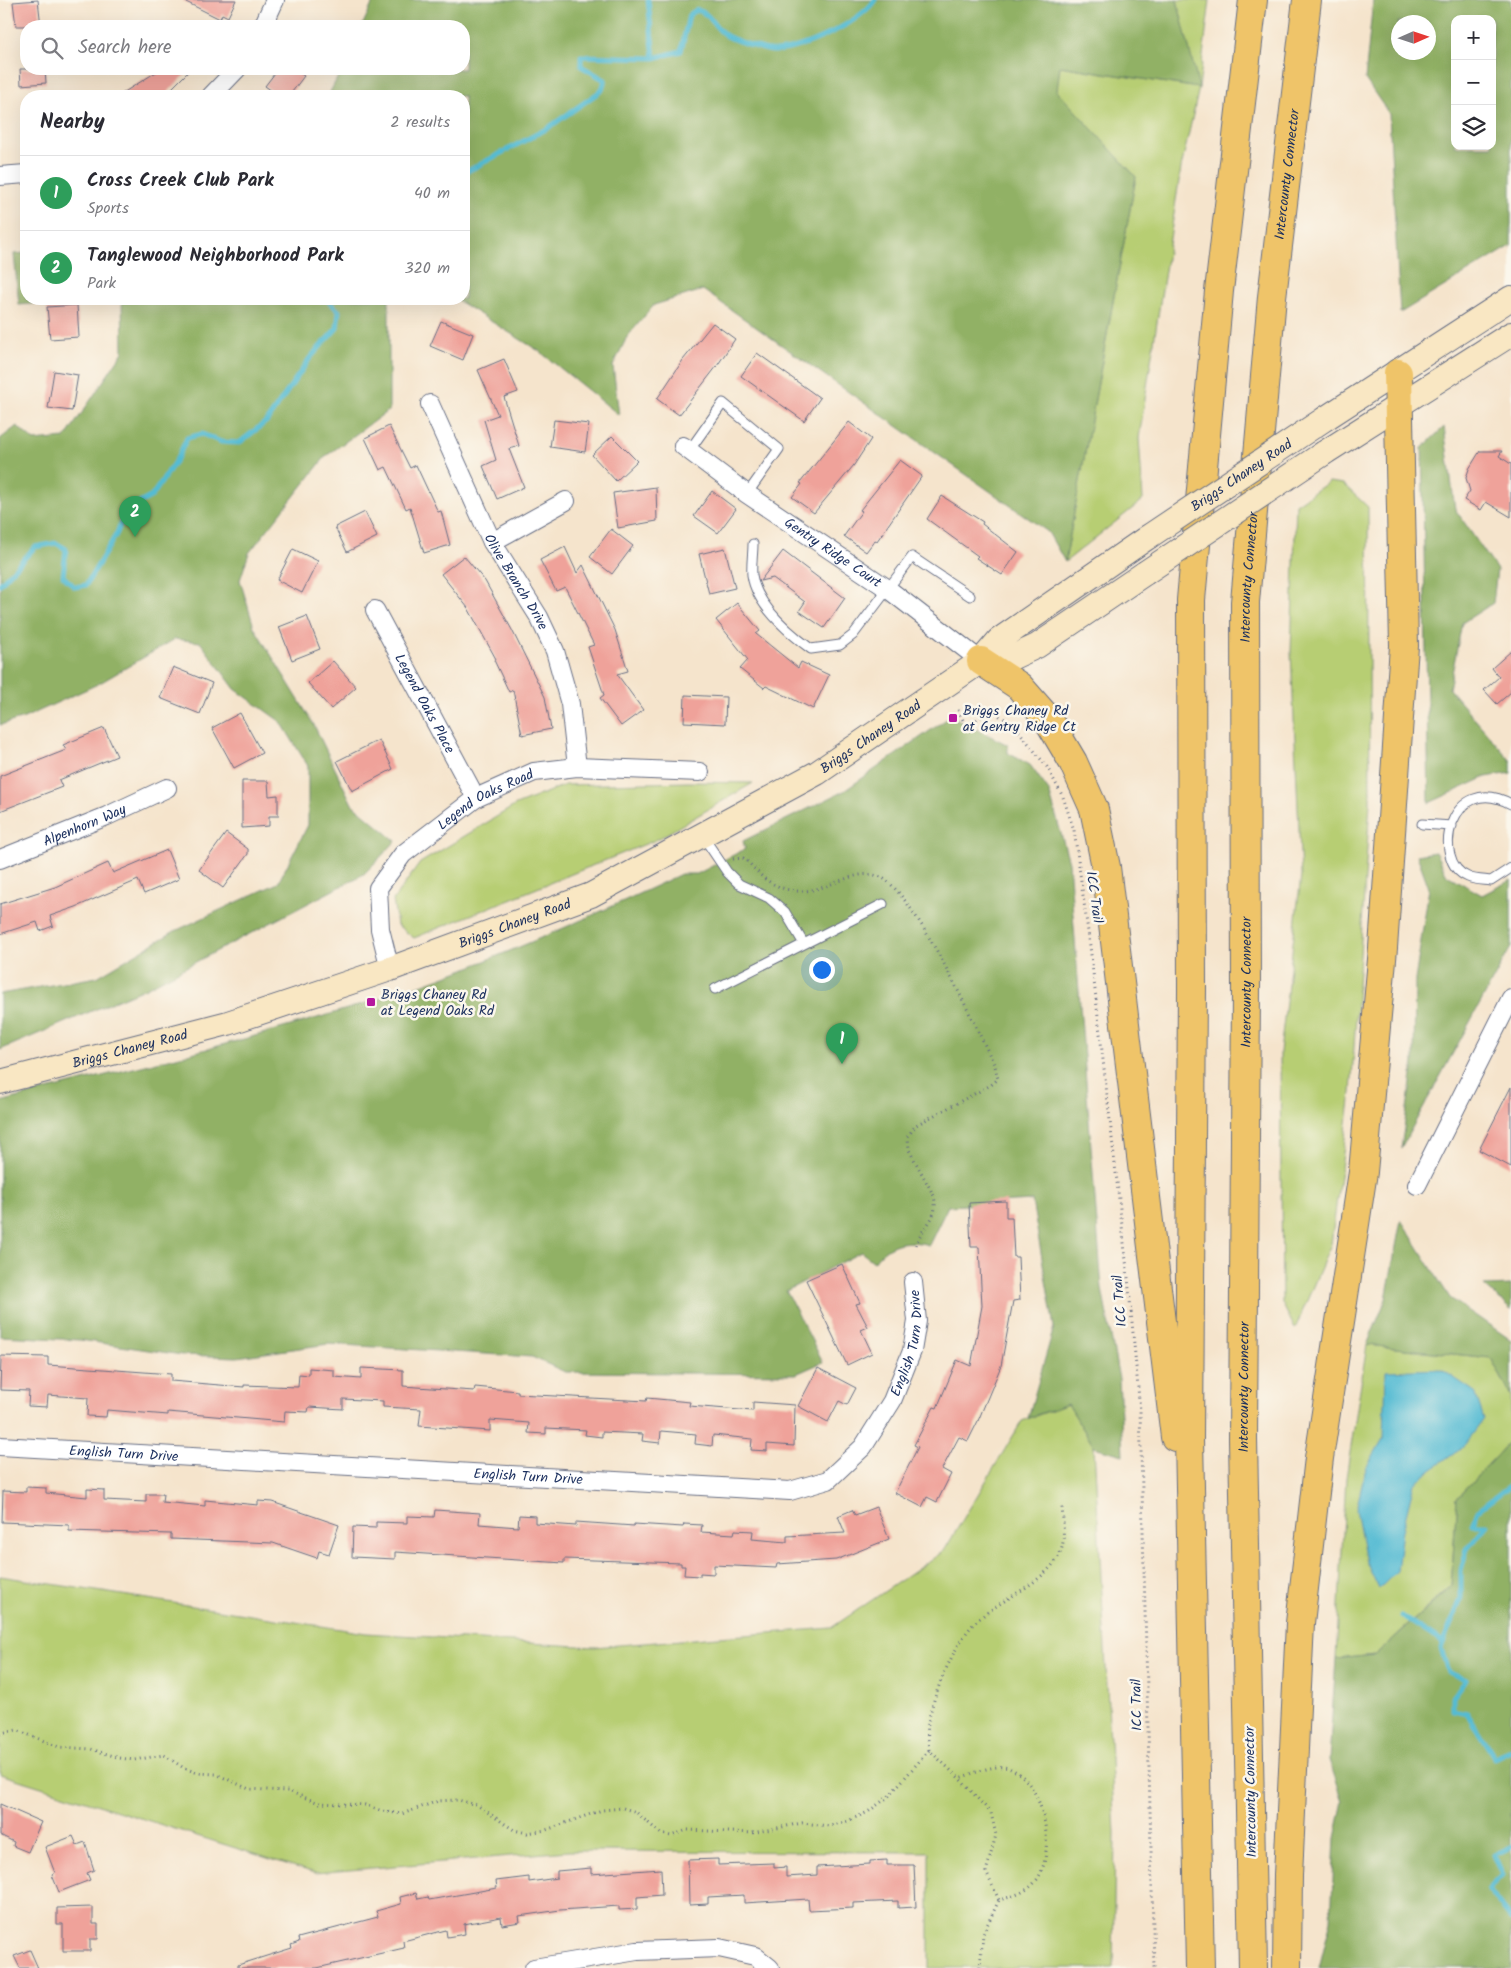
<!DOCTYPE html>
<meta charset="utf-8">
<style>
:root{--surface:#fff;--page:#f2f2f3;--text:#2b2b33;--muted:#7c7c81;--line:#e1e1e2;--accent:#d93025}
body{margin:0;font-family:Kalam,sans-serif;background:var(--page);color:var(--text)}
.controls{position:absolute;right:15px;top:15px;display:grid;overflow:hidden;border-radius:10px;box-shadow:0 5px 20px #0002}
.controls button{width:45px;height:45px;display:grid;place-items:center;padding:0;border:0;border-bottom:1px solid var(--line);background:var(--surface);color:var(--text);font:25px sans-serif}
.compass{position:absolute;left:1391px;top:15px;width:45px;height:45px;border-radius:50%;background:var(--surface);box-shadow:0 5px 20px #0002;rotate:87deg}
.you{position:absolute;left:821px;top:969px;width:18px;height:18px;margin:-12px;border:4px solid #fff;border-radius:50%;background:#1a73e8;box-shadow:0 0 0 8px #1a73e833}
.badge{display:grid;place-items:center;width:32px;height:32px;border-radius:50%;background:var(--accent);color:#fff;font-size:16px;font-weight:700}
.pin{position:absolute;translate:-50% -41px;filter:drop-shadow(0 1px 2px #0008)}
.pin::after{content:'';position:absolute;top:26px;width:18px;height:15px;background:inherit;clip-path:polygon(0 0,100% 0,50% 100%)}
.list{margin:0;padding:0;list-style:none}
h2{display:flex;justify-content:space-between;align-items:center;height:65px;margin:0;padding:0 20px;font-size:21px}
h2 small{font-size:16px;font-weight:400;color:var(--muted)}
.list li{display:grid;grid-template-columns:32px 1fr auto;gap:15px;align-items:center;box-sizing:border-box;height:75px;padding:0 20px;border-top:1px solid var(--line)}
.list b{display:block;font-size:19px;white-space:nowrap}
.list p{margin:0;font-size:16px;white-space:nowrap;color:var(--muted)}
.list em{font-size:16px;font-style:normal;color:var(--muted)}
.icon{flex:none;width:28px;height:28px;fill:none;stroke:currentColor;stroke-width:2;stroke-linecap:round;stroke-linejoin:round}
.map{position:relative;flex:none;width:1511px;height:1968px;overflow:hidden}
.search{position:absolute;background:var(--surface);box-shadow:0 5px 20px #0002;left:20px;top:20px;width:450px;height:55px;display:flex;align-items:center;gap:12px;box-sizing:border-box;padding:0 18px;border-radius:20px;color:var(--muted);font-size:19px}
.panel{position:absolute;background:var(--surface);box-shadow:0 5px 20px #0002;left:20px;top:90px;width:450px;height:215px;border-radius:20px}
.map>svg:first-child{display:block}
.green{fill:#b7ce73;stroke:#697e68}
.forest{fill:#91b165;stroke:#567062;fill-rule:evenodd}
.water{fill:#55bbd3;stroke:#387598}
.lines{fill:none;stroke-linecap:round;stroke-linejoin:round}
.stream{stroke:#55bbd3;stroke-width:5}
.building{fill:#efa29a}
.lane-casing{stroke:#676e84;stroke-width:11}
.street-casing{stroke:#676e84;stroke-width:20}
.secondary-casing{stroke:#676e84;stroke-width:26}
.highway-casing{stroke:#676e84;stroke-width:30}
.path{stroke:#676e84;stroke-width:3;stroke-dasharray:1 4;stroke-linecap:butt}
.lane{stroke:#fff;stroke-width:9}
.street{stroke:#fff;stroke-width:18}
.secondary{stroke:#f9e7c3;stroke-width:24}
.highway{stroke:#efc469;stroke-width:28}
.secondary-bridge-casing{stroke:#676e84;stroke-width:26;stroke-linecap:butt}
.secondary-bridge{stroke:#f9e7c3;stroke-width:24}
.poi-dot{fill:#b5179e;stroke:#fbf7ec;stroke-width:2}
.labels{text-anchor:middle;stroke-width:5;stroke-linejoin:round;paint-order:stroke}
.street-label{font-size:14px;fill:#1b2f5e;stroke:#fbf7ec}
.poi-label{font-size:14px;fill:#1b2f5e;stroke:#fbf7ec;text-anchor:start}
</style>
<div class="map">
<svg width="1511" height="1968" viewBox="0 0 1511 1968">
<rect width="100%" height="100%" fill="#fbf7ec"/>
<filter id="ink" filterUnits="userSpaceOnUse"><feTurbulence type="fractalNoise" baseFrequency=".02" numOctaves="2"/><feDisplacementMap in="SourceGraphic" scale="10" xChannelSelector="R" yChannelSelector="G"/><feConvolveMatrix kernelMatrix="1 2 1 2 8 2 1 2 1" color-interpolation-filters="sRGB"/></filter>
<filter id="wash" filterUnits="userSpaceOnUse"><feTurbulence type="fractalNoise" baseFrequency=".0096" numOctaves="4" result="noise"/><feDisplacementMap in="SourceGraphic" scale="20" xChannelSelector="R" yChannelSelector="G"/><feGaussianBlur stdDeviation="1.12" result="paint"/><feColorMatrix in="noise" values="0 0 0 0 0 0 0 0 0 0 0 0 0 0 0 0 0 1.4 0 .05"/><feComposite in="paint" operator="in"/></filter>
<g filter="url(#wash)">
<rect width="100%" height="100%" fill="#f5e4cc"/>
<!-- green -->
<path class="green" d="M1177,0H1210L1199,88L1181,168L1139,438L1143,500L1065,562L1136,177L1056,91L1060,66L1198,88Z
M1329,482L1343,484L1368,507L1370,802L1351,1093L1331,1244L1295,1329L1282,1303L1280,1052L1301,876L1291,652L1296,504Z
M689,782L753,783L658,839L414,938L397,925L393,900L420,863L516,805L565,785Z
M1367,1345L1491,1358L1511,1396V1440L1457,1498L1451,1586L1375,1655L1336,1659L1346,1478Z
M1068,1404L1094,1447L1115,1833L1113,1968H929V1852L568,1851L315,1873L0,1774V1576L366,1633L594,1647L831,1628L944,1551L1022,1421Z"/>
<!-- forest -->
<path class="forest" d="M374,0H1177L1199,88L1060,66L1057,91L1136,177L1065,562L1048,532L703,290L654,305L627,337L613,366L619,415L539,351L455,299H464V96H328L342,69H464V26H362Z
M1373,0H1511V246L1400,313L1389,114L1365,79ZM1455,19H1492V146H1455ZM1398,22H1428V52H1398Z
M26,253V299H85L19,305L14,254Z
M122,299H389V410L326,456L249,553L240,580L254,627L314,725L352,804L396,841L364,874L146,988L0,1050V994L97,977L173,932L278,883L308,825V766L281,722L235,689L200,642L175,639L100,683L24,718L0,725V439L17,426L34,441L65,438L123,352Z
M1444,427L1455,509L1497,570L1493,603L1462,623L1449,689L1511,761V773L1486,777L1429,803L1422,448Z
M951,716L1008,745V753L1030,765L1049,791L1069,862L1102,1289L1119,1379L1123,1455L1094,1447L1068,1404L1028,1418L1054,1327L1032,1201L948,1206L929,1245C907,1239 888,1242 874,1262L861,1252L786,1291L823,1362L796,1374L565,1372L532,1357L328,1344L237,1357L182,1355L80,1340L0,1336V1102C128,1069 256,1039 382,998C485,965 584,920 681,874H697L745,849L743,841L844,791Z
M1435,852L1447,875L1482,895L1511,880V947L1401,1148L1414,1062L1415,980L1429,888L1417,855Z
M1401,1220L1450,1298L1511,1340V1396L1491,1358L1367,1345L1386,1299Z
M1511,1285V1310L1484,1286Z
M1511,1440V1968H1319L1331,1920L1335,1838L1343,1801L1329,1760L1336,1659L1375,1655L1451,1587L1457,1498Z"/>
<!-- water -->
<path class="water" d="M1441,1369L1475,1392L1484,1419L1463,1447L1414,1483L1402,1531L1397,1571L1379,1589L1366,1562L1356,1510L1366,1468L1384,1437L1386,1371Z"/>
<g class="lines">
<!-- stream -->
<path class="stream" d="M648,0L654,58
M464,173L548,128L602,90L605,80L581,66V56L654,58L681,51L689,15L696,10C710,12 713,26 724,34C729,39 767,51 775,51C802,50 859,23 875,0
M0,584L35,547L56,543L66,549L63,576L75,587L86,585L117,533L125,511L152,496L178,457L187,438L202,434L221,442L239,443L267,421L310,358L337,328L339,311L326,299
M1511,1485L1478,1510L1472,1525H1487L1467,1549L1461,1571V1599L1441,1648L1448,1672L1466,1680L1453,1697V1710L1467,1713L1494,1757L1511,1750
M1402,1616L1443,1643
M1511,1847L1494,1855L1503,1875L1488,1890L1511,1919"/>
</g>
<g id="blocks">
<!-- building -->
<path class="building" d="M38,0L41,26H16L13,2Z
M182,0H236L228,17L222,14L220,19Z
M20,69H45L46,83L21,85Z
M161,69H191L164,96H118Z
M278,69H294L304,76L289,96H279L265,86Z
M77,305L79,337L50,339L47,307Z
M441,321L473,334L463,360L430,346Z
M713,323L735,339L717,366L679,415L657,399L683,360Z
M757,353L820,398L804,421L741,376Z
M504,359L518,392L504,397L519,446L509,449L524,487L497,499L483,466L496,460L484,420L498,415L478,370Z
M54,371L78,375L72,411L48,408Z
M554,420L589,424L585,452L550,447Z
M849,422L871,439L854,465L814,513L792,497L802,484L800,483Z
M389,426L410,468L416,465L438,512L441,511L450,545L424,553L410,507L406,509L386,467L380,470L365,438Z
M612,436L637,461L616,481L592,455Z
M1480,451H1502L1499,456L1511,464V517L1486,502L1481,510L1464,500L1470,491L1466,478L1469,469Z
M900,460L922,476L877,541L875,540L866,552L844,536L862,511L860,510Z
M656,487L657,521L618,528L613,493Z
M712,491L736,509L718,533L694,516Z
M942,496L983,522L982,524L1018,552L1002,575L976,558L978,556L927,519Z
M365,512L377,537L347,552L335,527Z
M611,529L633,546L612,574L590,557Z
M565,547L577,573L583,565L615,630L628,671L617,674L643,710L621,726L600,698L604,695L588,647L594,645L565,587L556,591L540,560Z
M725,548L735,588L709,594L699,554Z
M293,549L318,561L302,593L277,580Z
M783,551L845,598L824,628L799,611L805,602L773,578L760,581Z
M464,556L485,581L512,630L545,697L551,729L522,735L513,690L509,692L494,660L496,659L468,608L441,574Z
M737,603L760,631L756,634L798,668L801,662L829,675L813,709L766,686L764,688L740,669L748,660L716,620Z
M307,616L320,649L292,660L279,627Z
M1511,651V692L1497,704L1484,690L1499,677L1492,668Z
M333,661L356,687L331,709L308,683Z
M173,667L212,683L200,714L160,698Z
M685,695L726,697L725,724L684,722Z
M240,713L262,753L234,768L212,728Z
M104,728L117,756L59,780L62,787L0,811V776L66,750L63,745Z
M379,740L393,769L352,791L337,761Z
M242,781H268L269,796L278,795V816H269V826L242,828Z
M226,833L248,849V854L223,888L199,870Z
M167,850L179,879L144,894L138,880L76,907L50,916L53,926L40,931L37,922L0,934V904L55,887L108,863L113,873Z
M1511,1087V1167L1479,1150Z
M1006,1201V1217H1012L1014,1257H1018L1020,1300L1013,1301L1001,1366L978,1421L968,1441L959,1437L942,1469L951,1474L937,1502L927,1497L922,1507L895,1493L918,1447L914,1445L934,1407L937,1408L957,1360L971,1366L982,1306L979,1247H971L969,1203Z
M842,1264L860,1303L856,1304L868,1327L861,1330L872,1353L847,1365L806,1280Z
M1,1356L48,1357V1365L171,1374V1381L244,1387V1385L298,1387L299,1374L309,1375V1368L334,1370V1377L361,1379V1368L403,1370V1386L474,1391L475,1387L518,1391V1394L646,1401L647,1398L690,1402L689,1406L753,1411V1402L795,1405L794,1446L767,1444V1451L751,1450L752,1439L713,1435L712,1446L695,1444L696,1434L661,1431L660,1443L642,1441L643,1434L602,1432V1437L585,1435L586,1430L546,1428V1434L528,1433L529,1423L490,1420V1431L419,1426L421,1409L383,1407V1401L343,1399V1409L309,1407L308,1412L285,1411L284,1422L168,1412V1415L107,1410L106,1417L87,1416L88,1398L48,1395L47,1407L28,1406L29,1391L0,1390Z
M818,1368L856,1388L847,1405L839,1401L828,1422L798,1406Z
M26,1487L46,1488V1493L87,1497V1489L104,1490V1500L146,1502V1494H163L162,1502L205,1506V1500L258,1505V1501L272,1502L339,1525L329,1554L319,1551L317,1558L273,1543L171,1539V1534L69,1531V1525L2,1522L3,1491L26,1492Z
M876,1507L889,1539L836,1560L777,1564L776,1568L714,1565V1574L700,1573V1576L684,1575L685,1566H681V1563L564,1559V1563L395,1552V1559L352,1557L353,1527L376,1528V1522L407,1523V1516L434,1517L435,1510L480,1513L479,1524L518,1527L519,1515L535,1516V1523L576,1526V1522L634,1526V1524L683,1527L684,1524L702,1525L701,1532L734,1534L735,1530L753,1531L752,1539L787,1542V1536L845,1533L838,1516L852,1510L855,1515Z
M0,1804L41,1822L28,1852L13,1846L14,1842L0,1835Z
M73,1836L77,1845L85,1842L94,1870L87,1873L90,1880L59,1892L52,1875L55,1873L45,1847Z
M718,1859V1865L774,1863V1868L786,1867V1877L817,1875V1867L870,1864V1861L887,1860V1865H914L916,1907L898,1908V1901L853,1903V1908L809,1910L808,1899L744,1903V1895L708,1897V1904L689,1905L688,1860Z
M591,1868V1874L661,1869L662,1895L637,1897V1909L619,1910V1906L560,1910L519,1916L520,1922L502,1925L501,1917L464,1924L465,1934L447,1937L446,1930L403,1941L404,1948L317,1968H238V1965L292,1948L291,1945L299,1942L298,1938L378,1917L376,1911L401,1904L400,1897L416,1893L418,1899L428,1897L429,1900L497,1888L496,1881L529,1877V1882L557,1878V1871Z
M93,1907V1924H98V1939H90V1951H63V1924H57V1908Z
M30,1950L38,1968H20L14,1956Z"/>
</g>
</g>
<g filter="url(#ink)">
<use href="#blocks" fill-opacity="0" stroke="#676e84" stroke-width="1"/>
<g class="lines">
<!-- lane casing -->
<g class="lane-casing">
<path id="lane" d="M689,451L723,403L779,449L747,494
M753,544C753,554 751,565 752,575C756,605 788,632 811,649L840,645L853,635L912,557L970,596
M1511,804C1451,771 1429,861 1468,877C1475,880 1484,880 1491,881L1511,868
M1422,824L1452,826
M702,835L727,872L739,884L769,898L785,912L804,944
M715,989L883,904"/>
</g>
<!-- street casing -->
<g class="street-casing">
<g id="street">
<path d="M263,26L275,0"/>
<path d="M211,96L237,69"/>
<path d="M0,176L26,174"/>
<path id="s1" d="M430,404L492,542L539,617L555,651L570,704L577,767"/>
<path id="s2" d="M683,446L747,494L888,589L981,661"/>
<path d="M492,542L566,501"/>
<path id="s3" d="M375,610L476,798"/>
<path id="s4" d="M0,859L107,816L167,788"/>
<path id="s5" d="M390,969L380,929L378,888L403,854L476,798L534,772L577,767L700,772"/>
<path d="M1417,1185L1511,998"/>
<path id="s6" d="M0,1446L790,1491L828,1480L863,1447L892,1401L912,1351L917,1321L913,1282"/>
<path d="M534,1968L637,1951L719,1948L755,1956L770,1968"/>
</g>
</g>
<!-- secondary casing -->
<g class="secondary-casing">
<g id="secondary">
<path d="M1326,418L1511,298"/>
<path d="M1324,453L1511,334"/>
<path d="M981,661L1009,659L1037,646L1145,573"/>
<path id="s7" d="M0,1082L228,1023L390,969L591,895L817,773L981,661L999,640L1148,537"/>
</g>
</g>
<!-- highway casing -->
<g class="highway-casing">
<g id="highway">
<path d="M981,661L1019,686L1047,718L1073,762L1094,809L1106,867L1175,1437"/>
<path d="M1200,1968L1189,1439L1192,988L1191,600L1219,291L1253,0"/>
<path id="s8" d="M1253,1968L1243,1439L1246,989L1245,602L1272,297L1307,0"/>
<path d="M1287,1968L1288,1875L1300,1623L1319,1458L1363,1172L1383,948L1404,646L1398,373"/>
</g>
</g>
<!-- path -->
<path class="path" d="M958,710L966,726L981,717L995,713L1014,725L1047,767L1063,797L1074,830L1090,946L1128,1278L1140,1410L1154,1968
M733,859L743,858C752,864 758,875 768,881C814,910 843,866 878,876C912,886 977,1030 995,1066L998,1079L991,1085L916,1125L908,1136L909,1150L934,1196C940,1221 920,1226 915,1248
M0,1733L17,1730L59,1747L91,1749L120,1758L134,1760L164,1755L184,1768L198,1773L216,1774L249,1789L288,1791L319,1803L365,1805L382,1811L402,1814L438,1801L458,1800L477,1805L514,1830L527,1833L546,1830L602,1810L623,1808L636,1812L661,1834L671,1836L687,1830L752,1833L802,1823L829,1826L845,1822L868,1812L888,1797L929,1750L959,1778L991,1813L996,1835L986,1872L999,1900C1014,1896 1029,1892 1038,1878C1056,1849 1044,1783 1011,1769C997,1762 973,1774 959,1778
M929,1750C928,1741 927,1731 928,1723C934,1693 951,1652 970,1628C992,1600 1059,1581 1063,1542C1064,1531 1063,1519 1062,1507
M980,1968L983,1934L999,1900"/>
<!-- lane -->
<use href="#lane" class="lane"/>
<!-- street -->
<use href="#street" class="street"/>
<!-- secondary -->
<use href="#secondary" class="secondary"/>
<!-- highway -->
<use href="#highway" class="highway"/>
<!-- secondary-bridge casing -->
<g class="secondary-bridge-casing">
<g id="secondary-bridge">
<path id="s9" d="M1148,537L1326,418"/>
<path d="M1145,573L1324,453"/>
</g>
</g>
<!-- secondary-bridge -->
<use href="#secondary-bridge" class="secondary-bridge"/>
</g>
</g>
<!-- markers -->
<g class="poi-dot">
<rect x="948" y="713" width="10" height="10" rx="2.5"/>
<rect x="366" y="997" width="10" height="10" rx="2.5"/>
</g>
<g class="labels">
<!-- street labels -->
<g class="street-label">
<text dy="5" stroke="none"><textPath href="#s8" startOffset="1796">Intercounty Connector</textPath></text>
<text dy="5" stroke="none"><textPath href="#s9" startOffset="112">Briggs Chaney Road</textPath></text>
<text dy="5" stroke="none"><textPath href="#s2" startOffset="184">Gentry Ridge Court</textPath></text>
<text dy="5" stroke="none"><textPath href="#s8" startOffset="1391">Intercounty Connector</textPath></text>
<text dy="5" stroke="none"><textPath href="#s1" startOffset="198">Olive Branch Drive</textPath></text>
<text dy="5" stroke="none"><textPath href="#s3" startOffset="106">Legend Oaks Place</textPath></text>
<text dy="5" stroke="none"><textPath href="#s7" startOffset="942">Briggs Chaney Road</textPath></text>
<text dy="5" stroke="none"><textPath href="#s5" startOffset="224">Legend Oaks Road</textPath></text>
<text dy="5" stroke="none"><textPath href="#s4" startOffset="91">Alpenhorn Way</textPath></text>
<text transform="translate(1095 897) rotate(82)" y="5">ICC Trail</text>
<text dy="5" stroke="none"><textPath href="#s7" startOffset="539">Briggs Chaney Road</textPath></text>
<text dy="5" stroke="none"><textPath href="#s8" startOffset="986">Intercounty Connector</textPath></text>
<text dy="5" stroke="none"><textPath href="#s7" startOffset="134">Briggs Chaney Road</textPath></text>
<text transform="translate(1119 1301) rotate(-95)" y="5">ICC Trail</text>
<text dy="5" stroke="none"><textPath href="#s6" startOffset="994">English Turn Drive</textPath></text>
<text dy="5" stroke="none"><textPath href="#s8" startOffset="581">Intercounty Connector</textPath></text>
<text dy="5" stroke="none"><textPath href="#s6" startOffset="124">English Turn Drive</textPath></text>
<text dy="5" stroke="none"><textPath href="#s6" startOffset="529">English Turn Drive</textPath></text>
<text transform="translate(1136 1705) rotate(-91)" y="5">ICC Trail</text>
<text transform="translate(1250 1792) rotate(-91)" y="5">Intercounty Connector</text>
</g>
<!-- poi labels -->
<g class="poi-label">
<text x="963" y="715">Briggs Chaney Rd<tspan x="963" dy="16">at Gentry Ridge Ct</tspan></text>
<text x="381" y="999">Briggs Chaney Rd<tspan x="381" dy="16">at Legend Oaks Rd</tspan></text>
</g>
</g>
</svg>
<div class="controls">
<button>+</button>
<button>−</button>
<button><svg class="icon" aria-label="layers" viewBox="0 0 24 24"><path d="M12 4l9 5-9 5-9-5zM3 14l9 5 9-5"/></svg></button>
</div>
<svg class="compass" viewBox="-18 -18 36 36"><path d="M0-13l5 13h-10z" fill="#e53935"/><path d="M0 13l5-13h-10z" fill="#7c7c81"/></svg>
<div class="you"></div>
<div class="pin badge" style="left:842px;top:1064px;background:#2e9e5b">1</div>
<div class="pin badge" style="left:135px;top:537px;background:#2e9e5b">2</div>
<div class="search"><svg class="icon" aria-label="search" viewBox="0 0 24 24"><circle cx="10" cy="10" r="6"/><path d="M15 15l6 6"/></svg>Search here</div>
<section class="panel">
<h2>Nearby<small>2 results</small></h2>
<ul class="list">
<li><span class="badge" style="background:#2e9e5b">1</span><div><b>Cross Creek Club Park</b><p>Sports</p></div><em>40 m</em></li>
<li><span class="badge" style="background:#2e9e5b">2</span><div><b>Tanglewood Neighborhood Park</b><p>Park</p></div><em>320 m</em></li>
</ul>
</section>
</div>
